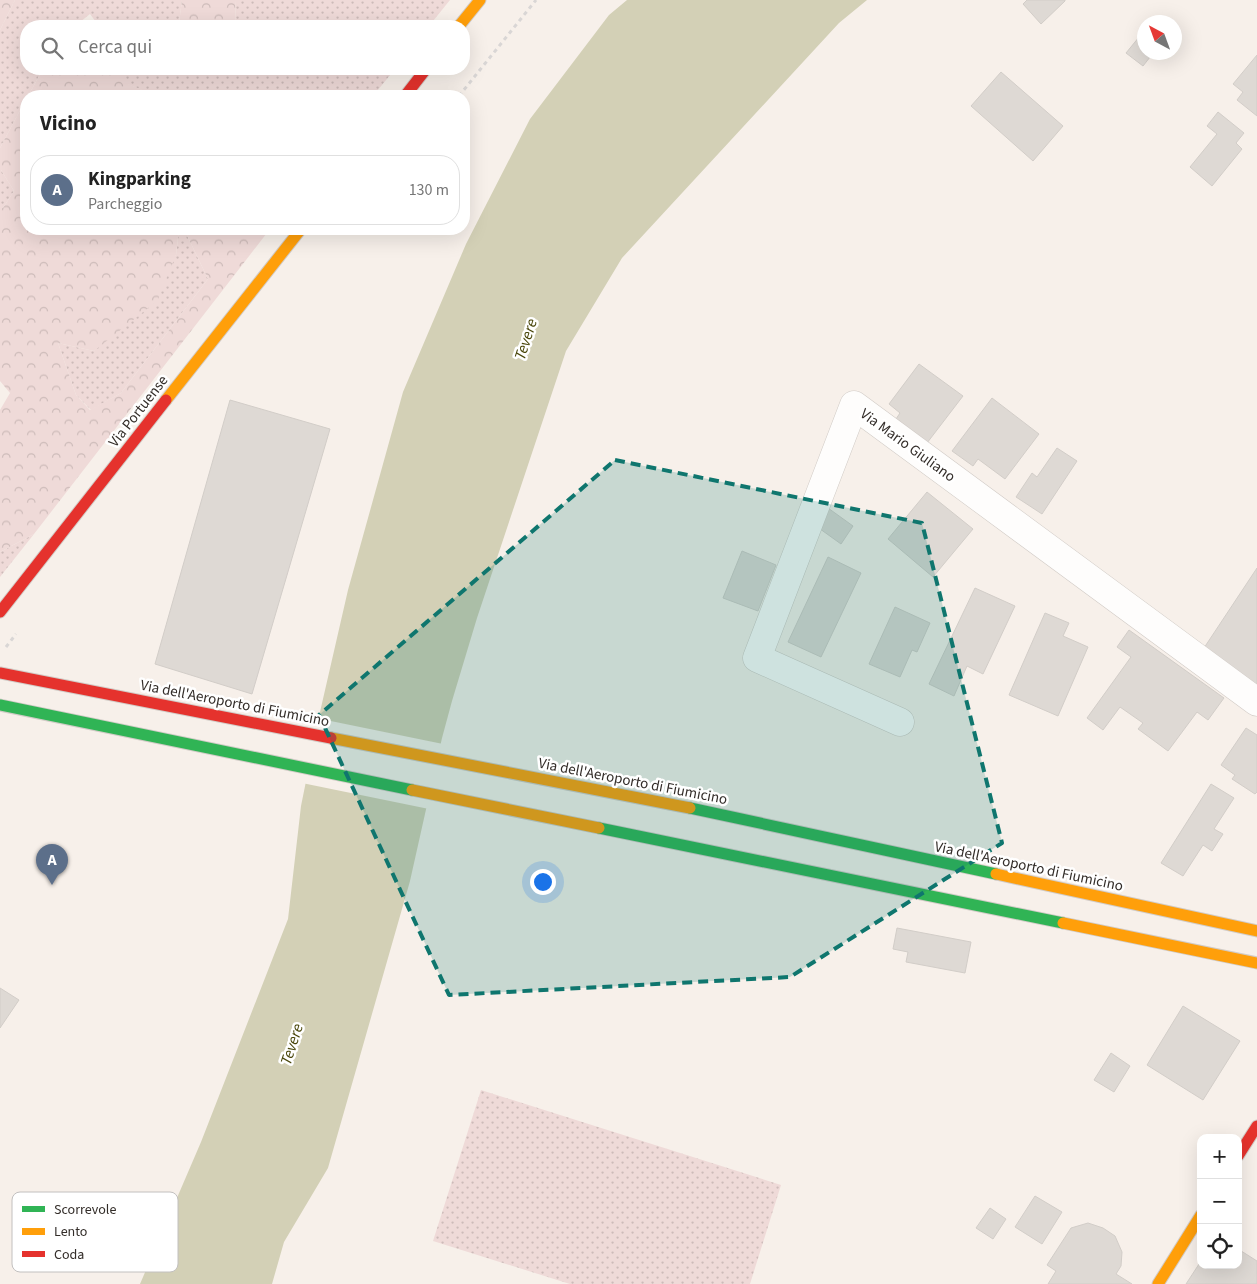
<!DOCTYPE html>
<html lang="it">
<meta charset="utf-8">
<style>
:root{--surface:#fff;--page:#f2f2f2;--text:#222;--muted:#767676;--line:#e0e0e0;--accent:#78716d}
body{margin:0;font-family:"Source Sans 3",sans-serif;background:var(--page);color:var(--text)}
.controls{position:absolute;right:15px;bottom:15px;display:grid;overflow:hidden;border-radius:10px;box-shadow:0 5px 20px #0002}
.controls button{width:45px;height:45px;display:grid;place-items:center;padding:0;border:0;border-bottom:1px solid var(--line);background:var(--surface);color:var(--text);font:25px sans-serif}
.compass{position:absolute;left:1137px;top:15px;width:45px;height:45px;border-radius:50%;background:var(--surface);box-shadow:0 5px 20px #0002;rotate:319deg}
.you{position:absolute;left:542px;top:881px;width:18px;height:18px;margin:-12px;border:4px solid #fff;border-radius:50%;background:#1a73e8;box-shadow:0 0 0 8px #1a73e833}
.badge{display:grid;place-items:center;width:32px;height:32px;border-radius:50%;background:var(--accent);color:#fff;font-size:16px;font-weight:700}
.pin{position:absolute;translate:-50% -41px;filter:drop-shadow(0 1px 2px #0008)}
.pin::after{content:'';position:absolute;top:26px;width:18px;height:15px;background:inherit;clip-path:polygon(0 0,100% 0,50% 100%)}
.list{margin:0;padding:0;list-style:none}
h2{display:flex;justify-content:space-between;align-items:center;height:65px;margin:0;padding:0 20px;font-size:21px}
h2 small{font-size:16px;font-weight:400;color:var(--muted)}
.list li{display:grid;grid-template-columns:32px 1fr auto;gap:15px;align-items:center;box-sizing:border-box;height:70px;margin:0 10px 10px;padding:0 10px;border:1px solid var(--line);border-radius:20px}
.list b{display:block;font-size:19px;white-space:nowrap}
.list p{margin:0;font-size:16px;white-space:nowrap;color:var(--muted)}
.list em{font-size:16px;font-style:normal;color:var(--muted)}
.icon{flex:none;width:28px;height:28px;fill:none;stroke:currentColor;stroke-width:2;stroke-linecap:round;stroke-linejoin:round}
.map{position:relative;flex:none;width:1257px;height:1284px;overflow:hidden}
.search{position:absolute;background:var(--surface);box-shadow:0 5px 20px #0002;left:20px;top:20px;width:450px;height:55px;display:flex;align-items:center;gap:12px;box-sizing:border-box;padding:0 18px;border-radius:20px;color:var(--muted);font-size:19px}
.panel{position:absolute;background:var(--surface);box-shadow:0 5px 20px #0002;left:20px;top:90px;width:450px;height:145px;border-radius:20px}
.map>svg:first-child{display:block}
.grass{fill:url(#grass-dots)}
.forest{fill:url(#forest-crowns)}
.water{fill:#d3d0b6}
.pier{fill:#f7f0ea}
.building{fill:#ded9d4;stroke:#d2cdc8}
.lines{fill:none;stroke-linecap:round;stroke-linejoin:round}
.street-casing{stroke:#d1cbc6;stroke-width:29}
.fast-casing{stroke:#d1cbc6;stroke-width:13}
.slow-casing{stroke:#d1cbc6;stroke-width:13}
.jam-casing{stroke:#d1cbc6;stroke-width:13}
.path{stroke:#d9d6d5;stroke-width:3;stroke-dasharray:4 4;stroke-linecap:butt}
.street{stroke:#fefdfc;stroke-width:28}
.fast{stroke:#30b455;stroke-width:11}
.slow{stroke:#ff9f0a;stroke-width:11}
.jam{stroke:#e5322d;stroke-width:11}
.marked{fill:#0f766e;fill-opacity:0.2;stroke:#0f766e;stroke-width:4;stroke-dasharray:10 6;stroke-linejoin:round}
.labels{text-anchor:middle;stroke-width:5;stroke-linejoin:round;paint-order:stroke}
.street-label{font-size:15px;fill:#332d29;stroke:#fff}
.water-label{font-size:16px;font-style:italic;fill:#484508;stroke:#fff}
.key{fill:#fff;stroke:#c2c0bf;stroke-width:1}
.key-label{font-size:14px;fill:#332d29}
</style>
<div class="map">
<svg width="1257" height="1284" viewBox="0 0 1257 1284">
<defs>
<pattern id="grass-dots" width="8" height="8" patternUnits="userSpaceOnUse" patternTransform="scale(1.25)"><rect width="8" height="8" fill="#efdad8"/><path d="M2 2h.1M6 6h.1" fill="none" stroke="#cdbbb9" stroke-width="1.8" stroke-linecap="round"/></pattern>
<pattern id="forest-crowns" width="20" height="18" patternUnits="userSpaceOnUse" patternTransform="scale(1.25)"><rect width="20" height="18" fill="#efdad8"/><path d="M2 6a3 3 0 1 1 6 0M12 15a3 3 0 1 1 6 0" fill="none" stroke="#cdbbb9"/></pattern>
</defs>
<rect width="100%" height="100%" fill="#f7f0ea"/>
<!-- grass -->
<path class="grass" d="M15,0H182L179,23L184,26H99L90,14L75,26H26V69H43L28,96H26V99L0,148V30Z
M235,0H450L429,26H235L236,25Z
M123,69H395L373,96H157L127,84Z
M0,170H1L14,191L3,208H0Z
M179,229H184L208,279L121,393L91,410L76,395L58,343L94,351L176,255Z
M34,534L0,577V552Z
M481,1090L781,1185L750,1284H570L433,1241Z"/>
<!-- forest -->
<path class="forest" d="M0,0H15L0,30Z
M182,0H235L236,26H184L179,23Z
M43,69H123L128,84L157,96H28Z
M26,99V229H179L176,255L157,301L94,351L58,343L76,395L90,410L121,393L208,279L184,229H270L34,534L0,552V410L10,393L0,381V208H3L14,191L1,170H0V148Z"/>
<!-- water -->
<path class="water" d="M627,0H867L839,23L622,258L566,351L477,618L452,701L442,738L410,881L328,1168L284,1242L272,1284H140L201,1142L288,919L301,806L320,712L348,590L403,392L466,244L530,119L609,15Z"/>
<!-- pier -->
<path class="pier" d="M316,718L443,744L429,809L302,783Z"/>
<!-- building -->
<path class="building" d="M1027,0H1065V1L1041,24L1023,4Z
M1144,31V52H1154L1143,66L1126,53Z
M1257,55V116L1237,100L1243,92L1233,84Z
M1001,72L1063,126L1033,161L971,106Z
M1218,112L1244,133L1236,143L1242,149L1212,186L1190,167L1217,134L1207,126Z
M919,364L963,396L927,443L896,419L900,413L889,404Z
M992,398L1039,434L1005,479L978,459L973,466L952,451Z
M230,400L330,429L252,694L155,664Z
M1057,448L1077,461L1042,514L1016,497L1032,473L1037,477Z
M927,492L973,529L933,577L888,539Z
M828,508L853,526L841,544L816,526Z
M742,551L776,565L758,611L723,598Z
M828,557L861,573L821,657L788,642Z
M1257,568V695L1198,657Z
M975,588L1015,606L983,674L967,666L954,696L929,684Z
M895,607L930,623L917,652L912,650L900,677L869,664Z
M1045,613L1069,623L1063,636L1088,647L1058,716L1009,695Z
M1129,630L1224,698L1208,720L1197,712L1168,751L1138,729L1143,723L1120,707L1103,730L1087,718L1131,657L1117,647Z
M1246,728L1257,735V792L1255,794L1232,779L1235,775L1221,765Z
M1211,784L1234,798L1214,829L1223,834L1212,851L1203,845L1183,876L1161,863Z
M897,928L971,942L965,973L906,962L908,952L893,949Z
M0,988L19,1000L0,1028Z
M1183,1006L1240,1041L1203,1100L1147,1065Z
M1111,1053L1130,1066L1114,1092L1094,1080Z
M1035,1196L1062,1212L1042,1244L1015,1227Z
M990,1208L1006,1219L993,1239L976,1228Z
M1088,1223L1103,1228L1115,1236L1122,1252L1121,1266L1116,1274L1132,1284H1048L1056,1271L1047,1265L1071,1228Z
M1238,1249L1257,1261V1284H1186L1201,1261V1265H1238Z"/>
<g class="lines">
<!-- street casing -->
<g class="street-casing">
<path id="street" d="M900,722L757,658L854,405L1257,702"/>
</g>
<!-- fast casing -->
<g class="fast-casing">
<path id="fast" d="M0,705L412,790
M690,808L996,874
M599,828L1063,923"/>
</g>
<!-- slow casing -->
<g class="slow-casing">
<path id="slow" d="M459,26L480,0
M166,400L301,229
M331,738L690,808
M412,790L599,828
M996,874L1257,931
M1063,923L1257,963
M1158,1284L1201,1215"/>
</g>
<!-- jam casing -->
<g class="jam-casing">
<path id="jam" d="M405,96L426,69
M0,612L166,400
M0,673L331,738
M1238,1156L1257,1126"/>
</g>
<!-- path -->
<path class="path" d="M459,96L536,0
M6,647L16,634"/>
<!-- street -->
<use href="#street" class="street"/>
<!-- fast -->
<use href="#fast" class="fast"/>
<!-- slow -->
<use href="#slow" class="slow"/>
<!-- jam -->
<use href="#jam" class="jam"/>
</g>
<!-- marked area -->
<path class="marked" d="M615,460L922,523L1002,843L790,977L449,995L319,715Z"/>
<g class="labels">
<!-- street labels -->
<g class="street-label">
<text transform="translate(138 411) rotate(-52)" y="5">Via Portuense</text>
<text transform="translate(908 445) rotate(36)" y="5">Via Mario Giuliano</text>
<text transform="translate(235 703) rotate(11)" y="5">Via dell'Aeroporto di Fiumicino</text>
<text transform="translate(633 781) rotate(11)" y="5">Via dell'Aeroporto di Fiumicino</text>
<text transform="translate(1029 866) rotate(12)" y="5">Via dell'Aeroporto di Fiumicino</text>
</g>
<!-- water labels -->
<g class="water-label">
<text transform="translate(525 339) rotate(-72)" y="6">Tevere</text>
<text transform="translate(291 1044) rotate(-72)" y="6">Tevere</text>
</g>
</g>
<!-- legend -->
<rect x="12" y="1192" width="166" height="80" rx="8" class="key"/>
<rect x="22" y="1206" width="23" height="6" fill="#30b455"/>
<rect x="22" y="1228" width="23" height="7" fill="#ff9f0a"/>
<rect x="22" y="1251" width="23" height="6" fill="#e5322d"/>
<g class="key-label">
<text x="54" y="1214">Scorrevole</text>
<text x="54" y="1236">Lento</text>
<text x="54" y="1259">Coda</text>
</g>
</svg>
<div class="controls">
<button>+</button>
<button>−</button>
<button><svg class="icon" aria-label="locate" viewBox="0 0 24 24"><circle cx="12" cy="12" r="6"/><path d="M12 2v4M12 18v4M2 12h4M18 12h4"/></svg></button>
</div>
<svg class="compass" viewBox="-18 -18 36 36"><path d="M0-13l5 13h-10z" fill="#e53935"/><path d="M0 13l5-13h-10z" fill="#767676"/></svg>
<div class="you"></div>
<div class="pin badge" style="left:52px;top:885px;background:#5c6f8a">A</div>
<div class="search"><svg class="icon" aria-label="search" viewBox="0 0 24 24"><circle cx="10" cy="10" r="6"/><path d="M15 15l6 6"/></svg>Cerca qui</div>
<section class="panel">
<h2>Vicino<small></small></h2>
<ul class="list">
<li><span class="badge" style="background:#5c6f8a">A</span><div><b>Kingparking</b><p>Parcheggio</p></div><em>130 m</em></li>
</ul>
</section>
</div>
